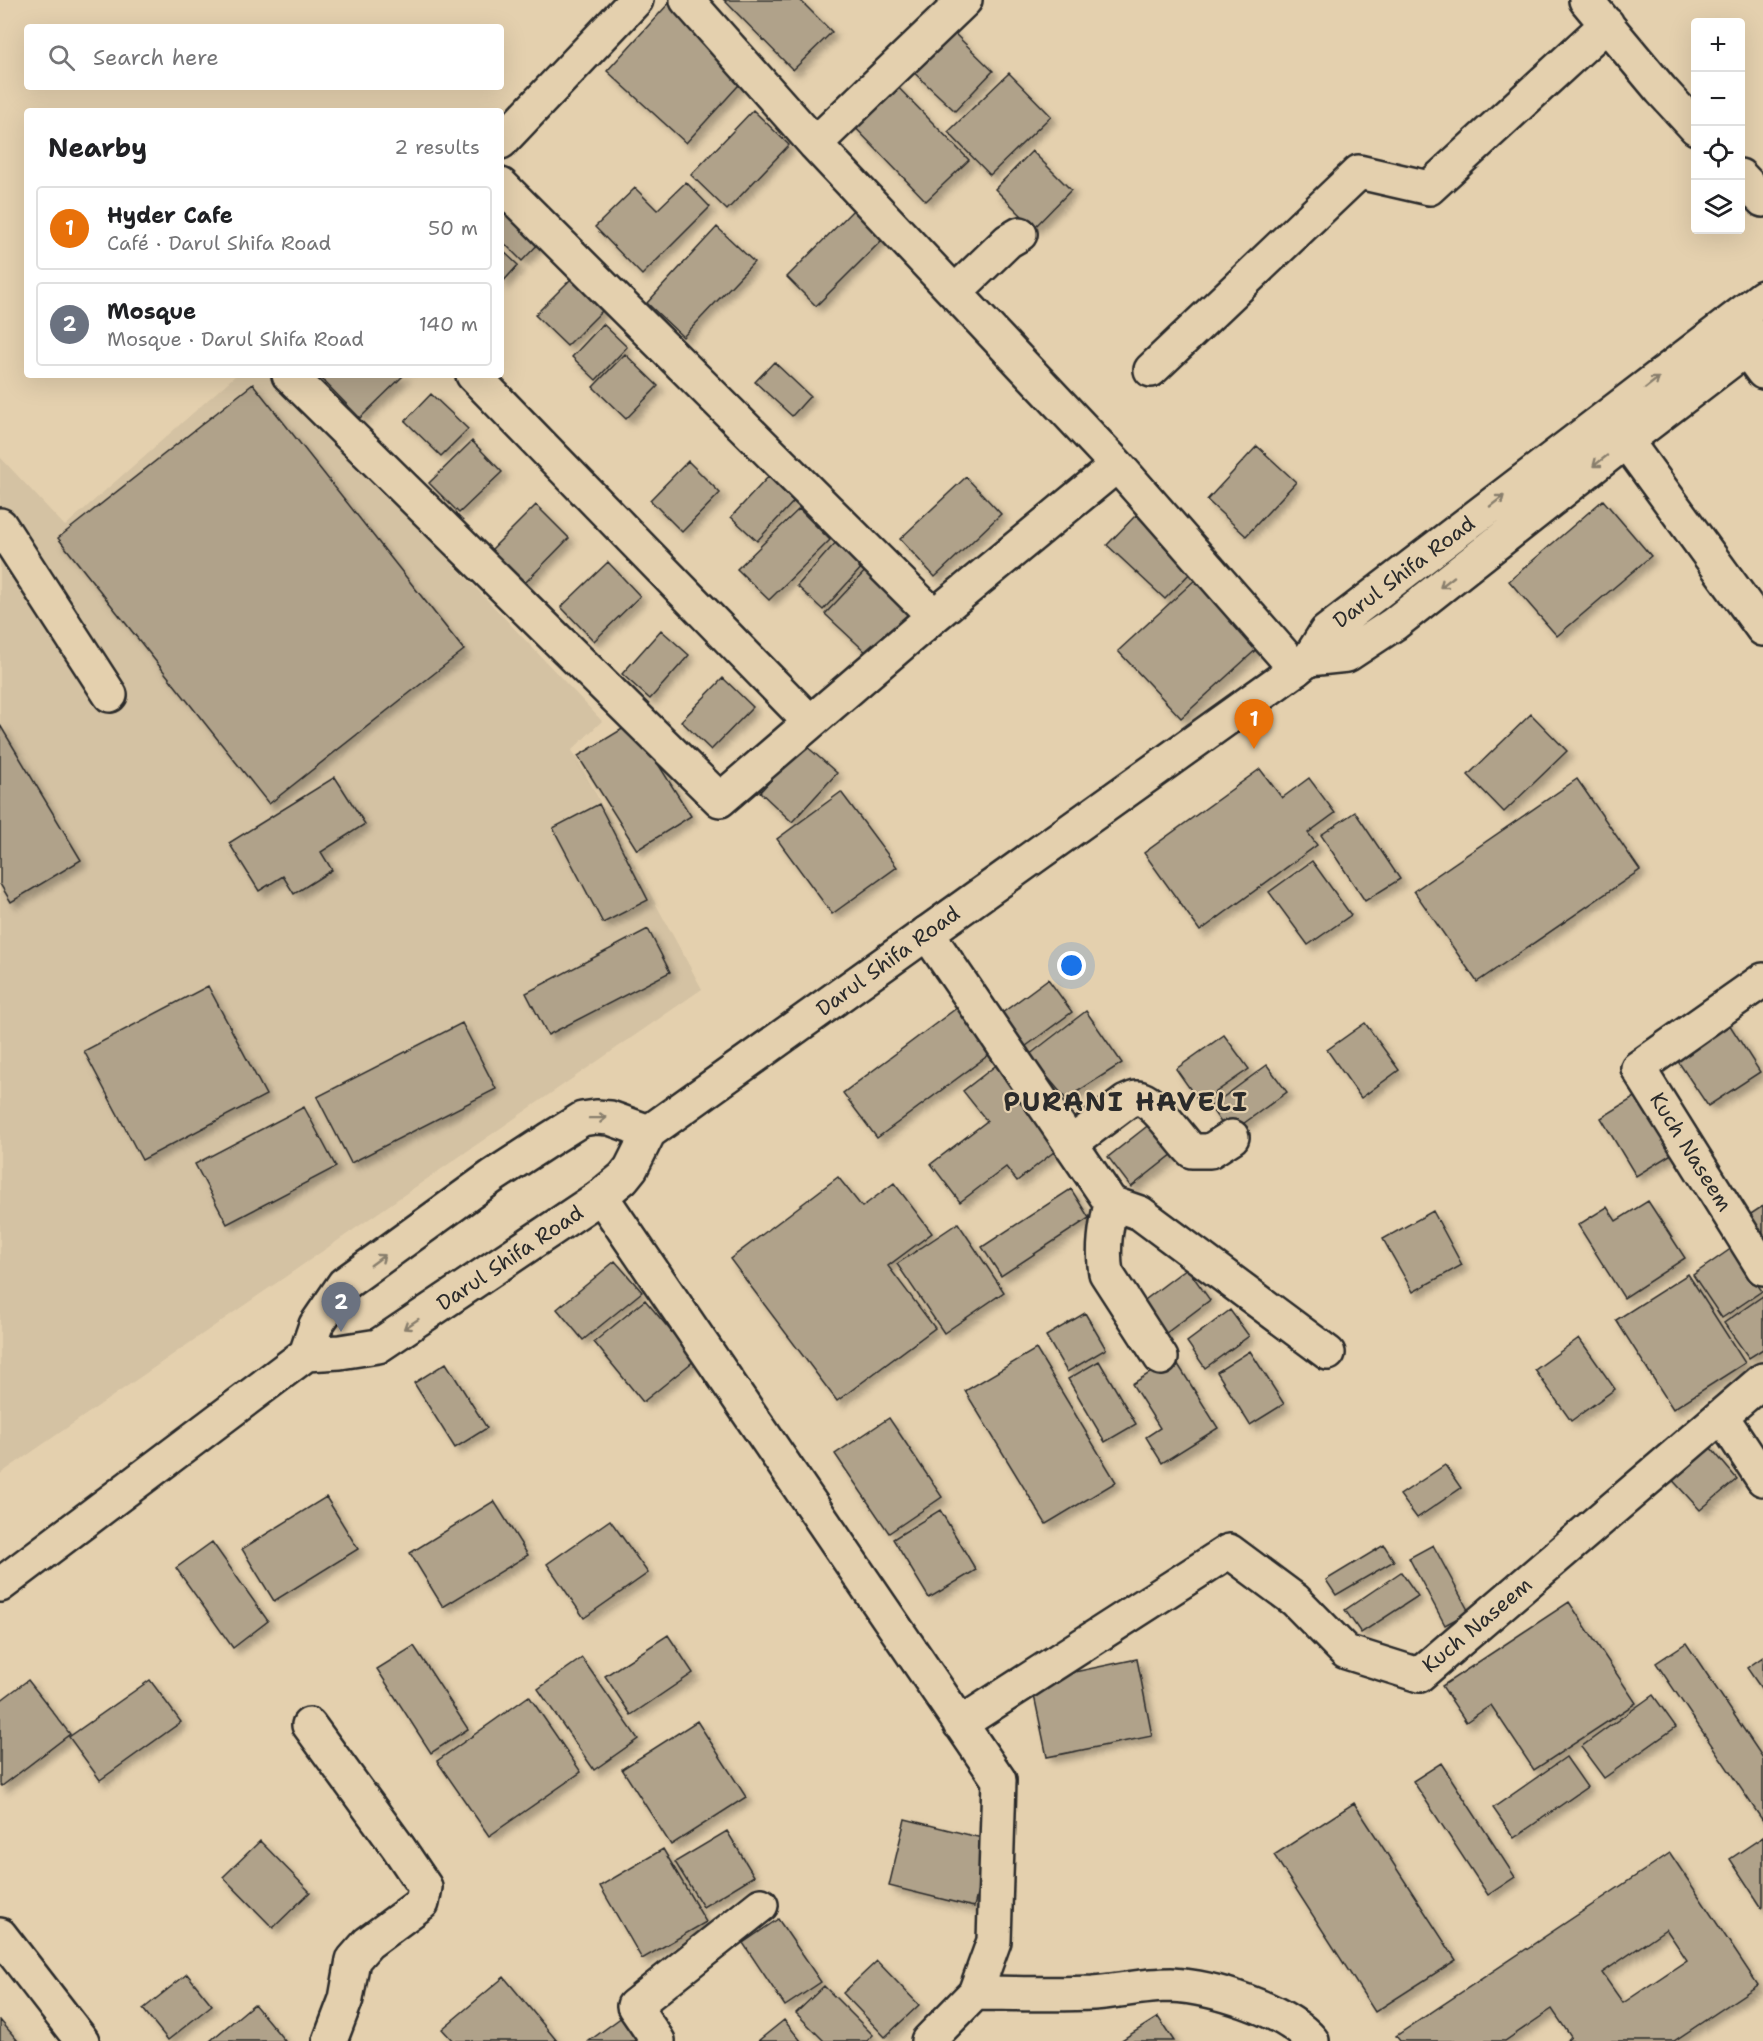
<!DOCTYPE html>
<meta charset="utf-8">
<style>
:root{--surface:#fff;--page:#f2f2f2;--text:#202124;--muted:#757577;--line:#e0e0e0;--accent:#d1495b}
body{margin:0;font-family:"Shantell Sans",sans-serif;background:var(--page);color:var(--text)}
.controls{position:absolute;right:18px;top:18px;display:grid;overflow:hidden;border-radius:6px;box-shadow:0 6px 24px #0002}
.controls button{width:54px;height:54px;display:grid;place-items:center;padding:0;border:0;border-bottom:2px solid var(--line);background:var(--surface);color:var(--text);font:30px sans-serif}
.you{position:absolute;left:1072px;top:966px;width:21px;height:21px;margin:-15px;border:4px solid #fff;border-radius:50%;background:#1a73e8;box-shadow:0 0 0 9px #1a73e833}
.badge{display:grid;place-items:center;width:39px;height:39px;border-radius:50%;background:var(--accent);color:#fff;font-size:20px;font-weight:700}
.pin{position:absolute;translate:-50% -50px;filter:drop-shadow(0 2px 3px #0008)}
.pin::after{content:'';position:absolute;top:32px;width:21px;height:18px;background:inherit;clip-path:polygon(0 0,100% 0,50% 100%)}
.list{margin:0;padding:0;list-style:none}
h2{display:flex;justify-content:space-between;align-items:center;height:78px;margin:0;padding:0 24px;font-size:26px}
h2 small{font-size:20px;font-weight:400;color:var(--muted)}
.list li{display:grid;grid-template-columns:39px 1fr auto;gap:18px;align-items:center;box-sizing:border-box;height:84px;margin:0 12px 12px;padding:0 12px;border:2px solid var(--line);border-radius:6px}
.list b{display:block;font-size:22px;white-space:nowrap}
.list p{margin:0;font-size:20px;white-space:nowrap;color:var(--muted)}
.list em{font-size:20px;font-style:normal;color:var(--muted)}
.icon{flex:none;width:33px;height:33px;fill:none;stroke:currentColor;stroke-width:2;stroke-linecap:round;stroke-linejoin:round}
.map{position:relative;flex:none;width:1763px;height:2041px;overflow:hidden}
.search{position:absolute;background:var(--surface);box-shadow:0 6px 24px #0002;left:24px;top:24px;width:480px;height:66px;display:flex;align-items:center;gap:15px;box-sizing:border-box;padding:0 21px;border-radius:6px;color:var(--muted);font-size:22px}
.panel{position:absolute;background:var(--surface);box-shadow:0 6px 24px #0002;left:24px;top:108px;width:480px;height:270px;border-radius:6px}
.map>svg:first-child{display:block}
.built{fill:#d4c2a3}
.building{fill:#b0a28a;stroke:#2b2b2b;stroke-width:1.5;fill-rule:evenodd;filter:url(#shadow)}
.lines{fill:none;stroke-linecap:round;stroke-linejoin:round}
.minor-casing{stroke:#2b2b2b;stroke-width:38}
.major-casing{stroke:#2b2b2b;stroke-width:38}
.minor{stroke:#e4d0ae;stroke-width:33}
.major{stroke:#e4d0ae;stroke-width:33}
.oneway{stroke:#887e6c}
.labels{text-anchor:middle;stroke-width:4.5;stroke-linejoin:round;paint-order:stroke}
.street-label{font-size:21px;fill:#2b2b2b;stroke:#e4d0ae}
.district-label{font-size:27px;font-weight:bold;letter-spacing:1.5px;fill:#2b2b2b;stroke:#e4d0ae}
</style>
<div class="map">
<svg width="1763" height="2041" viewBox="0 0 1763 2041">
<defs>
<filter id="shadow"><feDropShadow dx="5.5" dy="5.5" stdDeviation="3" flood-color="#0004"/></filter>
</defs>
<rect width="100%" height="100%" fill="#e4d0ae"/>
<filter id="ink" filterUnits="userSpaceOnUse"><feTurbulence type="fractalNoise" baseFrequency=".0167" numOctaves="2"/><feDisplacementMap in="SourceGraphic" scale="12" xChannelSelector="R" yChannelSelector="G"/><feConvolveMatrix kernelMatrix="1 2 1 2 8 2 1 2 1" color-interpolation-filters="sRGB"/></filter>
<g filter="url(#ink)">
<!-- built -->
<path class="built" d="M236,375H274L602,721L572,750L702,989L0,1474V457L65,526Z"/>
<!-- building -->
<path class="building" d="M724,0H800L832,32L793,70Z
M669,3L748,75L686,143L607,71Z
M948,27L993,71L955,111L909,68Z
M1009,73L1051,116L990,175L948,132Z
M891,80L969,160L926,201L849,121Z
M753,110L789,145L727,210L691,175Z
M1032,151L1071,190L1034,228L995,189Z
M686,182L710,207L642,275L595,227L635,188L657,210Z
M501,195L545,237L522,261L501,240Z
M861,202L891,231L816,306L787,277Z
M717,227L754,262L683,337L647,303Z
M501,249L518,265L501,284Z
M577,273L609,304L567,346L535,315Z
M603,324L627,347L596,380L572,357Z
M625,354L658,386L626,419L593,387Z
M774,362L810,396L792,416L755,382Z
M318,375H404L360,418Z
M253,384L464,650L269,804L58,538Z
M431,394L468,429L441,456L405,421Z
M472,441L502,472L459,513L429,483Z
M1257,446L1296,482L1246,536L1207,500Z
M688,461L720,493L682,532L650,500Z
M769,476L795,500L757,541L731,517Z
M966,477L1001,514L935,577L900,539Z
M1603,500L1651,556L1557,636L1509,581Z
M536,505L569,538L523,585L490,551Z
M799,509L830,540L769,600L737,569Z
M1136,515L1194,569L1165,599L1107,545Z
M837,541L864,565L823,610L797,586Z
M608,562L640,596L594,641L561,607Z
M869,567L913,609L870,656L825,614Z
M1197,578L1260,646L1181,718L1118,651Z
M661,630L689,655L650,699L622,674Z
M723,678L753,707L711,750L681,721Z
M1531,714L1567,751L1504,812L1468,775Z
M632,723L691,816L637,850L578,756Z
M0,725L81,860L11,902L0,884Z
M804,744L837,773L792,822L760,792Z
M1260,769L1282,798L1309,778L1335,813L1308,833L1317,845L1200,931L1144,853Z
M335,777L365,824L321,852L332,870L294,894L283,876L259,891L229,843Z
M1577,779L1640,870L1477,982L1414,891Z
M841,792L897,867L832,914L777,839Z
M599,804L648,900L603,923L553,828Z
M1355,812L1400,879L1365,901L1321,835Z
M1312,861L1351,915L1308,945L1269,892Z
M648,929L670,972L548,1035L526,993Z
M1048,979L1072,1012L1022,1049L998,1016Z
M208,986L266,1095L142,1160L84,1051Z
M966,1001L998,1048L877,1138L843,1093Z
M1086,1011L1122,1063L1066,1099L1029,1055Z
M1724,1016L1760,1072L1708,1106L1671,1051Z
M462,1023L496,1089L351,1163L317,1097Z
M1365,1023L1399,1070L1361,1098L1327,1050Z
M1224,1035L1249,1069L1200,1103L1176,1069Z
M999,1063L1064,1144L1017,1181L1006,1167L960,1202L931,1164L987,1121L963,1091Z
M1267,1065L1287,1092L1229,1134L1210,1107Z
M1643,1092L1678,1150L1636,1176L1601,1118Z
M304,1107L336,1167L227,1224L195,1164Z
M1155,1120L1178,1150L1131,1187L1108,1157Z
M838,1177L862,1207L894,1183L932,1233L888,1266L935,1328L837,1401L730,1259Z
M1071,1189L1089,1218L1001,1276L982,1247Z
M1648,1201L1685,1258L1624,1298L1578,1225L1607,1207L1616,1221Z
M1763,1206V1249L1743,1219Z
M1433,1211L1462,1265L1413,1292L1383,1239Z
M958,1223L1004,1292L944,1333L897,1264Z
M1732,1248L1762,1291L1722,1318L1693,1275Z
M615,1261L642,1292L583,1340L557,1309Z
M1187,1268L1210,1300L1161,1337L1137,1306Z
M1688,1274L1745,1363L1673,1409L1616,1320Z
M1763,1296V1349L1749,1358L1724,1323Z
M645,1300L695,1360L643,1402L594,1342Z
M1230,1310L1249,1336L1205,1368L1187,1342Z
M1085,1313L1106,1349L1067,1372L1046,1336Z
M1579,1338L1615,1389L1571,1421L1535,1370Z
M1036,1349L1116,1482L1046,1524L965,1391Z
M1250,1351L1284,1404L1250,1425L1217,1372Z
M1174,1358L1218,1428L1162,1463L1146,1437L1160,1428L1132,1384Z
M1099,1361L1136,1424L1105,1442L1068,1379Z
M446,1363L487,1428L455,1448L414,1383Z
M889,1418L942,1497L889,1533L835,1454Z
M1705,1441L1737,1479L1700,1510L1667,1474Z
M1445,1465L1461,1488L1417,1518L1400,1495Z
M326,1497L358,1549L274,1601L242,1549Z
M494,1501L528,1555L443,1607L410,1553Z
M940,1510L976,1570L929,1598L893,1539Z
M610,1520L648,1573L584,1618L547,1564Z
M212,1542L268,1621L233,1648L176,1568Z
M1384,1545L1394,1561L1336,1595L1326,1580Z
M1433,1545L1469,1612L1445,1625L1409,1558Z
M1401,1572L1418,1596L1361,1633L1345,1610Z
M1569,1602L1636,1703L1534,1770L1491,1705L1466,1722L1442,1686Z
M668,1635L693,1673L631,1715L605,1676Z
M1686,1643L1763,1758V1821L1656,1663Z
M414,1646L468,1729L431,1753L377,1669Z
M1763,1657V1691L1747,1668Z
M582,1658L638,1739L594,1770L538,1689Z
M1137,1659L1152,1736L1047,1757L1031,1681Z
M28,1680L70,1734L2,1786L0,1784V1701Z
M150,1680L181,1722L100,1780L69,1737Z
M1653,1695L1676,1727L1604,1778L1581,1747Z
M529,1696L581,1772L489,1836L437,1761Z
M697,1721L746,1797L671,1845L622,1769Z
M1566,1757L1587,1787L1514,1838L1493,1808Z
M1441,1763L1515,1877L1488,1895L1413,1781Z
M1354,1803L1456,1960L1375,2012L1274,1855Z
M905,1819L990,1840L974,1907L889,1886Z
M727,1831L754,1876L703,1907L675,1862Z
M1763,1837V1907L1762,1908L1730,1859Z
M260,1841L310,1892L273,1928L223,1877Z
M663,1849L706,1922L642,1959L600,1886Z
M1670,1853L1758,1985L1674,2041H1566L1571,2037L1552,2009L1505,2041H1400L1396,2036ZM1666,1929L1687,1960L1623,2003L1602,1973Z
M778,1919L821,1982L785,2006L743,1943Z
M877,1961L919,2005L885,2037L843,1993Z
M187,1974L212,2005L168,2040L143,2009Z
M504,1977L557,2041H453L442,2029Z
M824,1986L873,2035L867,2041H824L796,2013Z
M254,2004L285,2041H210Z
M626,2014L646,2041H589Z
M1158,2017L1174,2041H1120Z
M0,2020L18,2041H0Z
M784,2020L801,2041H758Z"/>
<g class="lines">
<!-- minor casing -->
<g class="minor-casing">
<path id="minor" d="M687,0L815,144L1117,465L1296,669
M1586,0L1661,90L1696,128
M501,142L636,0
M815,144L965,0
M1740,176L1763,200
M501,185L934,616
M955,292L1008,241L1020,234
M1746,349L1763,372
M1151,370L1359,172L1429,188L1607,24
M289,375L720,800L934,616L1117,465
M473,375L810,722
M1626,441L1763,629
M0,525L110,695
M927,933L1111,1203L1140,1213L1328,1353
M1763,980L1638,1068L1763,1268
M1070,1144L1126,1102C1129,1101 1132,1099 1136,1098C1152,1096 1180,1140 1192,1151H1210L1232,1137
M601,1196L999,1780L994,1941L975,1993L928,2041
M1111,1203C1106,1227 1102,1249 1106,1273L1161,1358
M1722,1417L1763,1479
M960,1724L1229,1551L1295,1600L1346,1652L1419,1675L1763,1380
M309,1725L398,1847L425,1887L422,1903L368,1943L353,1960L346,1999L330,2041
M0,1935L82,2041
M975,1993C1014,1993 1054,1995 1093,1993C1119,1991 1145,1985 1171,1985C1212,1987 1285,2009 1312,2041
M658,2041L634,2006L761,1905"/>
</g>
<!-- major casing -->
<g class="major-casing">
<path id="major" d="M1309,659L1347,655L1394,624L1626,441L1763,336
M306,1354L316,1325L344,1284L493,1176L550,1139L582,1119L596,1117L610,1118L649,1132
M0,1585L306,1354L340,1352L378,1346L601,1196L623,1178L631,1168L649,1132L1296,669L1309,659L1326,632L1763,297"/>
</g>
<!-- minor -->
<use href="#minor" class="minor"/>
<!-- major -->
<use href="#major" class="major"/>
</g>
<!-- one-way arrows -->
<defs><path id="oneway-shaft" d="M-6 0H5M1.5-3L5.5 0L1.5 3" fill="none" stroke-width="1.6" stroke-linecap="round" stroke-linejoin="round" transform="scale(1.5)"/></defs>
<g class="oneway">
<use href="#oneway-shaft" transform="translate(1652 383) rotate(-38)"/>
<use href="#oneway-shaft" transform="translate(1600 461) rotate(142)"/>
<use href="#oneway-shaft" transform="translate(1497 501) rotate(-38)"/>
<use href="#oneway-shaft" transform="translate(1447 582) rotate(142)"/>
<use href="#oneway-shaft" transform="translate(598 1118) rotate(-1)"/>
<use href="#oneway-shaft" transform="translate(378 1260) rotate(-36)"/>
<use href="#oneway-shaft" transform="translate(411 1324) rotate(146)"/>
</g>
</g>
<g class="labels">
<!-- street labels -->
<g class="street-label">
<text transform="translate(1404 572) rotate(-37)" y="7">Darul Shifa Road</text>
<text transform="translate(888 961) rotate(-36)" y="7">Darul Shifa Road</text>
<text transform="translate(1691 1152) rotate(58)" y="7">Kuch Naseem</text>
<text transform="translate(510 1258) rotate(-34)" y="7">Darul Shifa Road</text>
<text transform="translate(1477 1625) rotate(-40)" y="7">Kuch Naseem</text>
</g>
<!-- district labels -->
<g class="district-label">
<text x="1126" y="1111">PURANI HAVELI</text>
</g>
</g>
</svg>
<div class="controls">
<button>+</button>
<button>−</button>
<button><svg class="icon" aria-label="locate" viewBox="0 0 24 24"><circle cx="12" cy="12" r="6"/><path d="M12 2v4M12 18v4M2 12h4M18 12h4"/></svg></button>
<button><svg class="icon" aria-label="layers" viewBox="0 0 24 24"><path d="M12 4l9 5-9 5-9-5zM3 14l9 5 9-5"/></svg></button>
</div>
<div class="you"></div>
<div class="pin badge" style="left:1254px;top:749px;background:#e8710a">1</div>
<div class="pin badge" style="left:341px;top:1332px;background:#6b7280">2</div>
<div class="search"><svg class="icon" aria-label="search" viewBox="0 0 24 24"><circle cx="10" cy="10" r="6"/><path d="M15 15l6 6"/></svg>Search here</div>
<section class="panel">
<h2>Nearby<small>2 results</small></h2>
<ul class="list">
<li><span class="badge" style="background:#e8710a">1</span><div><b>Hyder Cafe</b><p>Café · Darul Shifa Road</p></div><em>50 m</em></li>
<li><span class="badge" style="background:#6b7280">2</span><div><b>Mosque</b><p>Mosque · Darul Shifa Road</p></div><em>140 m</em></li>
</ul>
</section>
</div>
